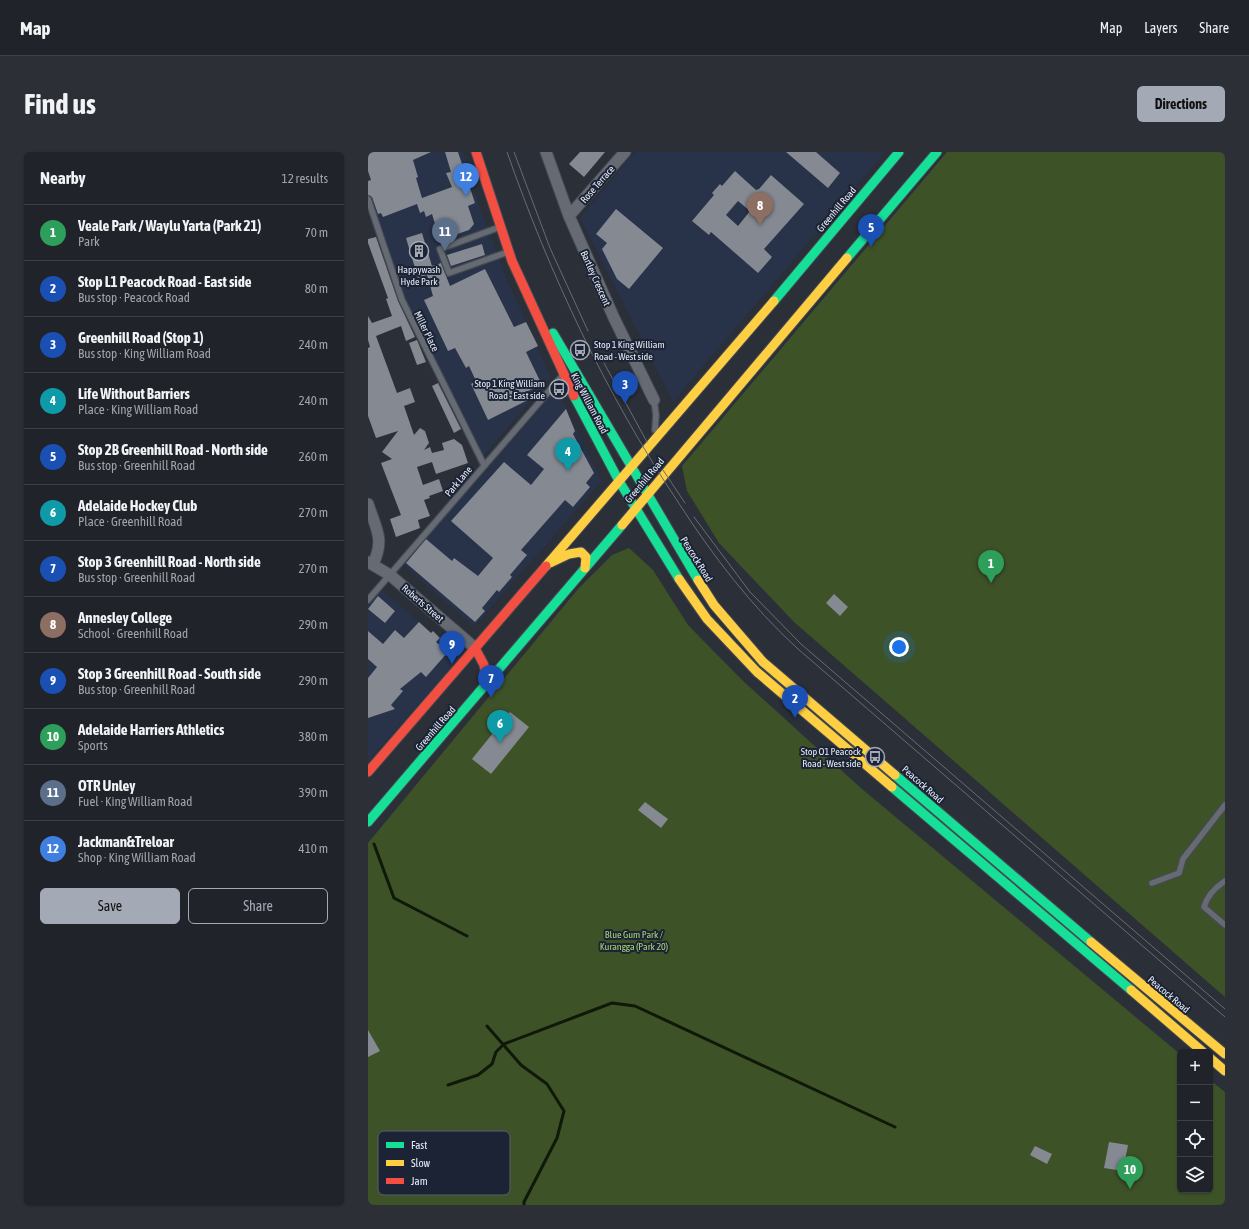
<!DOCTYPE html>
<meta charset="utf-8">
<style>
:root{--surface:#20232a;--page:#2d2f36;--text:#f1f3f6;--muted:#a2a4a8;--line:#3d4047;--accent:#a4aab5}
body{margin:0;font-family:"Asap Condensed",sans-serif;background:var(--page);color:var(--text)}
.controls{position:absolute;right:12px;bottom:12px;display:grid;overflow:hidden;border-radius:6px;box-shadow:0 1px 3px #0004}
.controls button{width:36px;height:36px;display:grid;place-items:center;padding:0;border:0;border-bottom:1px solid var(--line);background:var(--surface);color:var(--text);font:20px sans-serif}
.you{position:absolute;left:531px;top:495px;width:14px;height:14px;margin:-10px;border:3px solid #fff;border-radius:50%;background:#1a73e8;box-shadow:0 0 0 6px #1a73e833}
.badge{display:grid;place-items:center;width:26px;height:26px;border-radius:50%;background:var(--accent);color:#fff;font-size:13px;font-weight:700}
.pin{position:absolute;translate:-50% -33px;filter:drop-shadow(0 1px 2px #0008)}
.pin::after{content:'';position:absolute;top:21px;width:14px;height:12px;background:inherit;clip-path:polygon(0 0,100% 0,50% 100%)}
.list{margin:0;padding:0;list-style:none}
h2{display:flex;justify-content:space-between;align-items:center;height:52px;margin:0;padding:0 16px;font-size:17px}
h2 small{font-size:13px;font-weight:400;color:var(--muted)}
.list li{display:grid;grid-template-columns:26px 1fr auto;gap:12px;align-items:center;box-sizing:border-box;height:56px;padding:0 16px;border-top:1px solid var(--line)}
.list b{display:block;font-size:15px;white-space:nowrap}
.list p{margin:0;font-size:13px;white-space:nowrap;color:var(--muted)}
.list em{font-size:13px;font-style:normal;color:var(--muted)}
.actions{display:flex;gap:8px;padding:12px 16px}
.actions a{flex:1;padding:9px 0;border:1px solid var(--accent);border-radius:6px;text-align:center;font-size:14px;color:var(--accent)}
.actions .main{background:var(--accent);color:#111}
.icon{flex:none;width:22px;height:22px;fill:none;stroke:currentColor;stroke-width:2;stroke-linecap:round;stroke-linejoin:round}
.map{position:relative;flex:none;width:857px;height:1053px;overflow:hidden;border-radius:6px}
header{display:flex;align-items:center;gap:24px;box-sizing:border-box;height:56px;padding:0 20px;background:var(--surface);border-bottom:1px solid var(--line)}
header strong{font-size:19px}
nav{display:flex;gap:22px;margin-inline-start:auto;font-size:14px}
.intro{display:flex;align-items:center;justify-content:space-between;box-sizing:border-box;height:96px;padding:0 24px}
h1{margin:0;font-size:28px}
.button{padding:10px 18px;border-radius:6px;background:var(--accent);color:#111;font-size:14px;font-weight:700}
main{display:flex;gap:24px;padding:0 24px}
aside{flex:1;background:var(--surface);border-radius:6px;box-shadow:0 1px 3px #0004}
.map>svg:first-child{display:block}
.built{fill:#283248}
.green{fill:#3e5228}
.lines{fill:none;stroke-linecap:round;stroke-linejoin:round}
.stream{stroke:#101808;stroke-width:3}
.building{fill:#848992;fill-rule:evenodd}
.lane-casing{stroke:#464a52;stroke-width:8}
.street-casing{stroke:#464a52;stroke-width:13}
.fast-casing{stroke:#464a52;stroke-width:11}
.slow-casing{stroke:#464a52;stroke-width:11}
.jam-casing{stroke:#464a52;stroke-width:11}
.lane{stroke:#666b73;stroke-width:5.5}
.street{stroke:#666b73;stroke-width:11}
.fast{stroke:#16e098;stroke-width:9}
.slow{stroke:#ffcf43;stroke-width:9}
.jam{stroke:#f24e42;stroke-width:9}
.tram{stroke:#696c74;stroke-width:1}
.labels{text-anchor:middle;stroke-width:4;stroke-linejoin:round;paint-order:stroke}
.street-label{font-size:10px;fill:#e6ecf8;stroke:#1b2334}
.poi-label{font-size:10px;fill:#e6ecf8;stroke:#1b2334;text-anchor:end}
.park-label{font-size:10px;fill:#a9d576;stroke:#1b2334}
.key{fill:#1b2334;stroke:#585f6f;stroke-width:1}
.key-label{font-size:11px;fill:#e6ecf8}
</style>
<header>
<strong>Map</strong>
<nav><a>Map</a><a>Layers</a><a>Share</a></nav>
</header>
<div class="intro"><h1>Find us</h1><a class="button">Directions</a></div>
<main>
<aside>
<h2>Nearby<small>12 results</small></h2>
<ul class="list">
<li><span class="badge" style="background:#2e9e5b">1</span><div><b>Veale Park / Waylu Yarta (Park 21)</b><p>Park</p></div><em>70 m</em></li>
<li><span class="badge" style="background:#1a4fb4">2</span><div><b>Stop L1 Peacock Road - East side</b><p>Bus stop · Peacock Road</p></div><em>80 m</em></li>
<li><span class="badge" style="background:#1a4fb4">3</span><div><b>Greenhill Road (Stop 1)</b><p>Bus stop · King William Road</p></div><em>240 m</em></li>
<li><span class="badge" style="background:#0f9aa8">4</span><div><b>Life Without Barriers</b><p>Place · King William Road</p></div><em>240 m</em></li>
<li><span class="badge" style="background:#1a4fb4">5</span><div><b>Stop 2B Greenhill Road - North side</b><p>Bus stop · Greenhill Road</p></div><em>260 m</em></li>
<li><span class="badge" style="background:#0f9aa8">6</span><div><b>Adelaide Hockey Club</b><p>Place · Greenhill Road</p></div><em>270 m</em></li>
<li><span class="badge" style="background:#1a4fb4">7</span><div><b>Stop 3 Greenhill Road - North side</b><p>Bus stop · Greenhill Road</p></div><em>270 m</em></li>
<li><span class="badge" style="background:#8d6e63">8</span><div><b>Annesley College</b><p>School · Greenhill Road</p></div><em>290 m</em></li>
<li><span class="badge" style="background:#1a4fb4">9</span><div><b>Stop 3 Greenhill Road - South side</b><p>Bus stop · Greenhill Road</p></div><em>290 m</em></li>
<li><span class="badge" style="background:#2e9e5b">10</span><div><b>Adelaide Harriers Athletics</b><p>Sports</p></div><em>380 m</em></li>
<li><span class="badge" style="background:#5c6f8a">11</span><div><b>OTR Unley</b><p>Fuel · King William Road</p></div><em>390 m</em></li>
<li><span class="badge" style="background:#3f7fe0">12</span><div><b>Jackman&amp;Treloar</b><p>Shop · King William Road</p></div><em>410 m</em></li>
</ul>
<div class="actions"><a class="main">Save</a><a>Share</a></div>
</aside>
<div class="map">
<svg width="857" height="1053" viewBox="0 0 857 1053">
<rect width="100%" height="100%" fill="#2a2f38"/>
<!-- built -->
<path class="built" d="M0,0H95L110,50L138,125L183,225L115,305L35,143L0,37Z
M267,0H517L305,250L212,66Z
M188,237L234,329L106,475L34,412L117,320Z
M13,438L93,504L0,609V453Z"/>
<!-- green -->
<path class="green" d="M579,0H857V845L426,470L351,391L319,339L314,314Z
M261,396L285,418L320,473L373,527L494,637L812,902V1038H842V928L857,940V1053H0V691L210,437L244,403Z"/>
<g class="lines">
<!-- stream -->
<path class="stream" d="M6,692L26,746L99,784
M119,874L153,913L179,932L196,959L189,986L156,1050V1053
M80,933L110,923L124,912L128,900L136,892L244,851L267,854L527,975"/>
</g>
<!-- building -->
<path class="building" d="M3,0H63L45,8L50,25L48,26L54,46L84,35L78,21L83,20L77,0H90L107,51L100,54L106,72L101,78L72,88L64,62L58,65L56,59L52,61L49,52L15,65L13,61L10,62L4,45L0,43V29L3,28L0,19V1Z
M212,0H237L216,25L201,12Z
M418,0H448L472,21L460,36Z
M367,19L388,38L391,37L403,23L436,52L396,97L404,105L390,121L343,80L341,83L324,69L346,43L344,41L352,32L354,34ZM370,49L382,59L370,74L358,63Z
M248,57L295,96L261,137L249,127L234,97L239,91L228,82Z
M54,81L64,114L73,111L82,134L117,117L146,175L158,170L170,194L158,200L174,233L160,239L164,246L120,268L103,232L108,229L101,214L98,216L87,196L80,199L56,148L65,144L59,123L50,126L38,86Z
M8,85L30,149L47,185L38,189L33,174L8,184L29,241L42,236L47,250L36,254L46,283L52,276L57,279L61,291L56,298L62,295L64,301L76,298L74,291L86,287L94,293L100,311L68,322L64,310L49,315L55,333L71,327L75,339L61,344L62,346L56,348L62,364L50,368L52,376L28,385L22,367L33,363L13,311L24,307L14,300L30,279L8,286L0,264V196L2,195L0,188V164L4,171L24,164L18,147L20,146L0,91V87Z
M114,92L117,103L83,114L79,103Z
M49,188L58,210L49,213L41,191Z
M70,231L93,277L86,281L64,234Z
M198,257L207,279L205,282L226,321L218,331L222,335L205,355L197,348L153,398L159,403L142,423L144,425L131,440L129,438L114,456L117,459L107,470L38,411L58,387L84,409L86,406L110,424L125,406L83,369L136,310L163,333L176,317L159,303Z
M466,442L480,455L472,464L458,451Z
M10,444L27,459L17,471L0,457Z
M51,470L63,481L65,479L72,486L68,490L80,500L58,525L53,520L32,537L35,539L23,553L27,557L0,566V526L9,515L0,507V479L15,492L27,478L36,486Z
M142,560L161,575L123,622L104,607Z
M277,650L300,667L293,676L270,658Z
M0,878L12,899L0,905Z
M741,990L760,993L755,1019L736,1016Z
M667,994L684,1002L679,1012L662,1003Z"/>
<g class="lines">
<!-- lane casing -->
<g class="lane-casing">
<path id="lane" d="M0,47L34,148L116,313
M132,75L72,97L81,121L140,100
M286,248L288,263L287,278
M0,448L195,223
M857,729C848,735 839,744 836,755L857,773
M784,731L811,721L815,707L857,653"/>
</g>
<!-- street casing -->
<g class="street-casing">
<path id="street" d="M178,0L201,64L246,166L286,248
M201,64L257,0
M0,352C8,377 17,387 5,412
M0,410L22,423L107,496"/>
</g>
<!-- fast casing -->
<g class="fast-casing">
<path id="fast" d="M479,106L569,0
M406,149L531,0
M185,181L330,428
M206,244L251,329L311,427
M527,623L723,790
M524,635L763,838
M0,670L254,373"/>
</g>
<!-- slow casing -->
<g class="slow-casing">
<path id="slow" d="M254,373L479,106
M182,411L201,402L213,400L218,405L217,416
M178,414L406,149
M311,427L339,467L389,520L524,635
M330,428L346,453L395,510L527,623
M723,790L857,902
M763,838L835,900
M842,906L857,919"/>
</g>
<!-- jam casing -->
<g class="jam-casing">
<path id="jam" d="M108,0L144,109L206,244
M107,496L116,513L119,533
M0,620L178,414"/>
</g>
<!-- lane -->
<use href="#lane" class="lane"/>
<!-- street -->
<use href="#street" class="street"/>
<!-- fast -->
<use href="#fast" class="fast"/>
<!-- slow -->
<use href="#slow" class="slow"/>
<!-- jam -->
<use href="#jam" class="jam"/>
<!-- tram -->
<path class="tram" d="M139,0C182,123 238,242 310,350C345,404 383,454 430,497L857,865
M146,0L182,96L220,179
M236,211L279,290
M295,318L317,351
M326,365L382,440L433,492L857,857"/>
</g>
<!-- icons -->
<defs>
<g id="building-ring" transform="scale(1)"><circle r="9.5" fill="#1b2334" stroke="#a4aab5" stroke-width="1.5"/><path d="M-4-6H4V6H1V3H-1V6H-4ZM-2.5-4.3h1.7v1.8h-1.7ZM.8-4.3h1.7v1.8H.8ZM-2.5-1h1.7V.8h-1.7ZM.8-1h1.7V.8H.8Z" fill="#a4aab5"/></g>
<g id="bus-ring" transform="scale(1)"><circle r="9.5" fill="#1b2334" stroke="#a4aab5" stroke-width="1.5"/><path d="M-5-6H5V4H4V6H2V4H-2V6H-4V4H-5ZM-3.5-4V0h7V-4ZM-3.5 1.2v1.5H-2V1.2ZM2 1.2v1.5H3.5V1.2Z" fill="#a4aab5"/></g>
</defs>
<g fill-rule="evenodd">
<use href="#building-ring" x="51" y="99"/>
<use href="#bus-ring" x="212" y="198"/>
<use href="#bus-ring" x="191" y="237"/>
<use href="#bus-ring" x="507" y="605"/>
</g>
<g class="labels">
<!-- street labels -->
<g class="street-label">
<text transform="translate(229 32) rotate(-49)" y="4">Rose Terrace</text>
<text transform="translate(468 57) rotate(-50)" y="4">Greenhill Road</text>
<text transform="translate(228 126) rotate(66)" y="4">Bartley Crescent</text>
<text transform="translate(59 179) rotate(64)" y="4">Miller Place</text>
<text transform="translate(222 251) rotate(62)" y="4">King William Road</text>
<text transform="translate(276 328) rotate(-50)" y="4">Greenhill Road</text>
<text transform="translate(90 329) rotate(-50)" y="4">Park Lane</text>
<text transform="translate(329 407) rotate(58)" y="4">Peacock Road</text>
<text transform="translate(55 451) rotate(41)" y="4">Roberts Street</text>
<text transform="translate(67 576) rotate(-49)" y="4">Greenhill Road</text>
<text transform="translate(555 632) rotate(41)" y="4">Peacock Road</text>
<text transform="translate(801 842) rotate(40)" y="4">Peacock Road</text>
</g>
<!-- poi labels -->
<g class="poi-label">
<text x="51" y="121" text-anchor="middle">Happywash<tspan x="51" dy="12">Hyde Park</tspan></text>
<text x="226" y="196" text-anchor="start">Stop 1 King William<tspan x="226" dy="12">Road - West side</tspan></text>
<text x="177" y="235">Stop 1 King William<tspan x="177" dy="12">Road - East side</tspan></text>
<text x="493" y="603">Stop O1 Peacock<tspan x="493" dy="12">Road - West side</tspan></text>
</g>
<!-- park labels -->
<g class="park-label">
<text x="266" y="786">Blue Gum Park /<tspan x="266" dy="12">Kurangga (Park 20)</tspan></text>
</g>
</g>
<!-- legend -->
<rect x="10" y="979" width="132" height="64" rx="6" class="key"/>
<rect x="18" y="990" width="18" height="6" fill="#16e098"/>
<rect x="18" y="1008" width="18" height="6" fill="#ffcf43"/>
<rect x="18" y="1026" width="18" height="6" fill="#f24e42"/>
<g class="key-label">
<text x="43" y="997">Fast</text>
<text x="43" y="1015">Slow</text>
<text x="43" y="1033">Jam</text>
</g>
</svg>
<div class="controls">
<button>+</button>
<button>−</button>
<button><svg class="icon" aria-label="locate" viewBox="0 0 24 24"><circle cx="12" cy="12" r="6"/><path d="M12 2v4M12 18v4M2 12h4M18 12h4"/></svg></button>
<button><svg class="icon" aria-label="layers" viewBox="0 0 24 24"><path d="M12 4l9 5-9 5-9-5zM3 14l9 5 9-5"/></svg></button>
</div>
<div class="you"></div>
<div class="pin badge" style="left:623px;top:431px;background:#2e9e5b">1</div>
<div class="pin badge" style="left:427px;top:566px;background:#1a4fb4">2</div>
<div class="pin badge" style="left:257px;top:252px;background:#1a4fb4">3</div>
<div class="pin badge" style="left:200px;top:319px;background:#0f9aa8">4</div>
<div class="pin badge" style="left:503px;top:95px;background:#1a4fb4">5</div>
<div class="pin badge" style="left:132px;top:591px;background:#0f9aa8">6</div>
<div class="pin badge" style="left:123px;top:546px;background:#1a4fb4">7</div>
<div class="pin badge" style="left:392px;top:73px;background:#8d6e63">8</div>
<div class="pin badge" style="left:84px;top:512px;background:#1a4fb4">9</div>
<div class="pin badge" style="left:762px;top:1037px;background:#2e9e5b">10</div>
<div class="pin badge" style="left:77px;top:99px;background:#5c6f8a">11</div>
<div class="pin badge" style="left:98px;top:44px;background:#3f7fe0">12</div>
</div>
</main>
